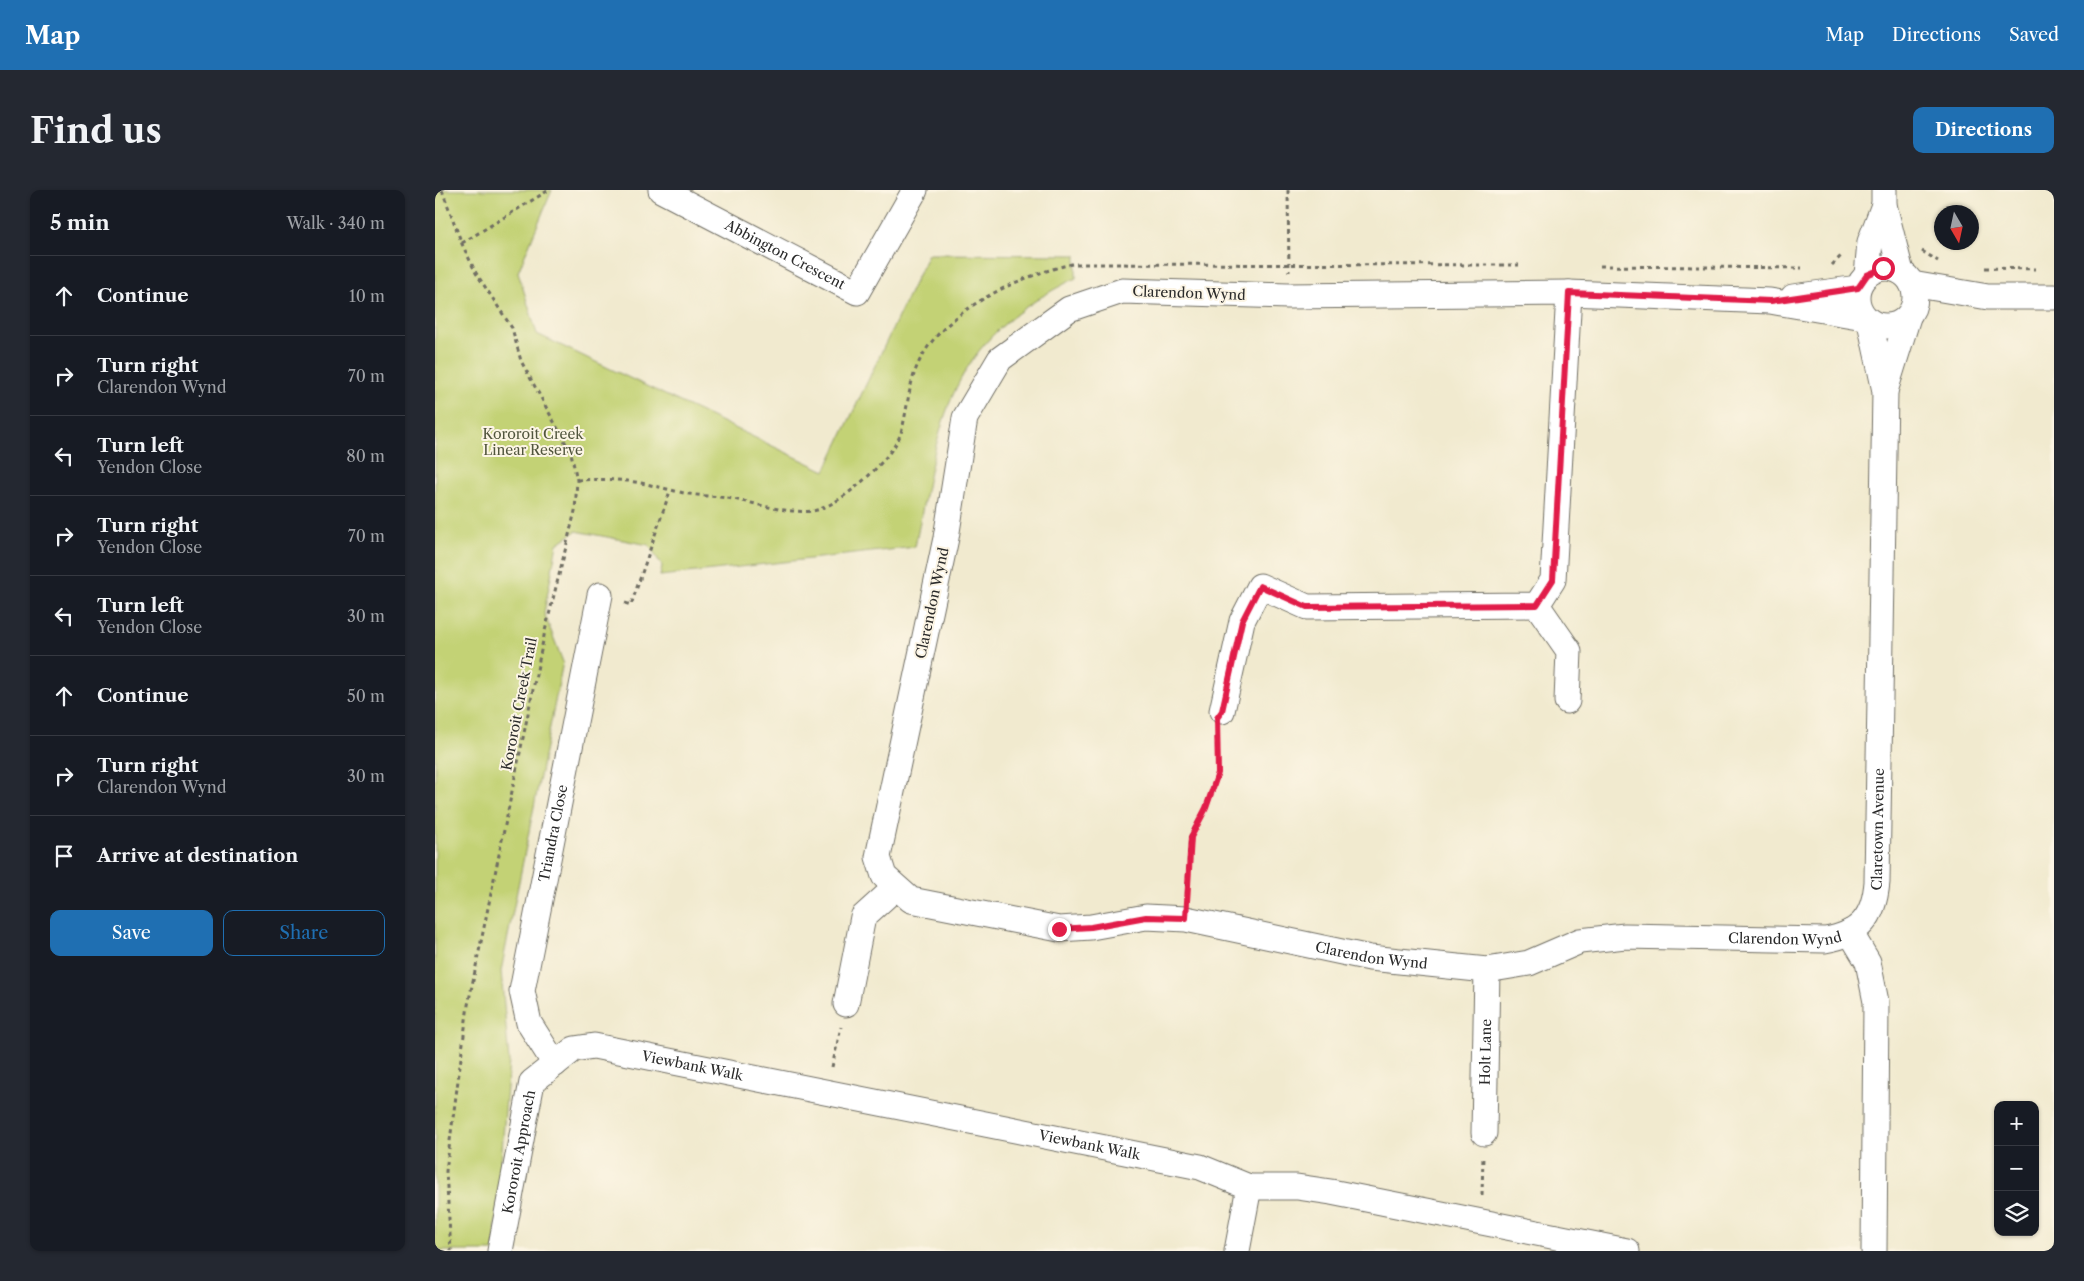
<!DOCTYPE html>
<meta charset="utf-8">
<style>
:root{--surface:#171b24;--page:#242831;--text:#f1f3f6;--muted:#9ea1a6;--line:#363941;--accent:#1f6fb2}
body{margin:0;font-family:"Libre Caslon Text",serif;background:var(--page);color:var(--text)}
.controls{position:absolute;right:15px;bottom:15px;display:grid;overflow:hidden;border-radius:10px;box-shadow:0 1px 4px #0004}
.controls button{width:45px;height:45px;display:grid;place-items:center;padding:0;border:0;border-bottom:1px solid var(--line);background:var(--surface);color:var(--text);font:25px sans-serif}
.compass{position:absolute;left:1499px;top:15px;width:45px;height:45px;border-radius:50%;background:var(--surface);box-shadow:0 1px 4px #0004;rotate:171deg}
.stop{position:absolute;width:15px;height:15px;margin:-11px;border:4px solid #e11d48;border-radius:50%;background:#fff}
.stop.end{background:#e11d48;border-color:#fff;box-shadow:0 1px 5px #0008}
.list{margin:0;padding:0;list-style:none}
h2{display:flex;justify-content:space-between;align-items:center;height:65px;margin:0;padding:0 20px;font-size:21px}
h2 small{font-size:16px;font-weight:400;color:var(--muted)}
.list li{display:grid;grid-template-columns:32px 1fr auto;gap:15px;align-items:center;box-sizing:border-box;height:80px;padding:0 20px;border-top:1px solid var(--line)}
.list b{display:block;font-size:19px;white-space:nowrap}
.list p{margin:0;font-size:16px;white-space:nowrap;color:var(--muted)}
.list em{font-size:16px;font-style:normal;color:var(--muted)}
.actions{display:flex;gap:10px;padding:15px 20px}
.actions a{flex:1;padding:11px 0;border:1px solid var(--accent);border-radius:10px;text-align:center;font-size:18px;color:var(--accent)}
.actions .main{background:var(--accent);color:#fff}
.icon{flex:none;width:28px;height:28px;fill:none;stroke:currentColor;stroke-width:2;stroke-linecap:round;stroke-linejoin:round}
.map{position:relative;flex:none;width:1619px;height:1061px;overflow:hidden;border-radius:10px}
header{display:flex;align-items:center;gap:30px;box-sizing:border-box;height:70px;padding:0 25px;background:var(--accent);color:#fff}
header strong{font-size:24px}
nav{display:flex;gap:28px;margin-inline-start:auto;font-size:18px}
.intro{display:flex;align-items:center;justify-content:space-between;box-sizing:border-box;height:120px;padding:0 30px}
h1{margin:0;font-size:35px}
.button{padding:12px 22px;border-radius:10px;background:var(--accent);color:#fff;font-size:18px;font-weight:700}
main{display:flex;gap:30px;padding:0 30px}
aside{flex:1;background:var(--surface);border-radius:10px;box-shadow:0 1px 4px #0004}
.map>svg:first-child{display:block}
.green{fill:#c3d274;stroke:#777e50}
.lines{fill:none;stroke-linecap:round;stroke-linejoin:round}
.minor-casing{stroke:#706e64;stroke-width:27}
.path{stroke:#706e64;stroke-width:3;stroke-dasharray:4 4;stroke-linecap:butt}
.minor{stroke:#fff;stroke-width:25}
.route{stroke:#e11d48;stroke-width:6}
.labels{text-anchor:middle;stroke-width:4;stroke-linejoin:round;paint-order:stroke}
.street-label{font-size:14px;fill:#2b2b2b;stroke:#fcf5e5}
.park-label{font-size:14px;fill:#51553d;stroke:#fcf5e5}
</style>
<header>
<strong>Map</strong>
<nav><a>Map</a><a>Directions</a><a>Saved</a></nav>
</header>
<div class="intro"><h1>Find us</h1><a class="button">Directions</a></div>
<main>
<aside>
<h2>5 min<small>Walk · 340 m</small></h2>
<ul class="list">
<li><svg class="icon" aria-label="ahead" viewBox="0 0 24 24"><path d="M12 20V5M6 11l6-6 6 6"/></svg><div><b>Continue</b></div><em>10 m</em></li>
<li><svg class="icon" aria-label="right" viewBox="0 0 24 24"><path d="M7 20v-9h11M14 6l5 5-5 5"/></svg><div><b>Turn right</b><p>Clarendon Wynd</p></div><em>70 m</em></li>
<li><svg class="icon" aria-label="left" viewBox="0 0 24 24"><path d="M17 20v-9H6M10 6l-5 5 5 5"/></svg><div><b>Turn left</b><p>Yendon Close</p></div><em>80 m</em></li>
<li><svg class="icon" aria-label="right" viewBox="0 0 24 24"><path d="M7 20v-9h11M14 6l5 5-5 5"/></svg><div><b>Turn right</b><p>Yendon Close</p></div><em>70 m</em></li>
<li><svg class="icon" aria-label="left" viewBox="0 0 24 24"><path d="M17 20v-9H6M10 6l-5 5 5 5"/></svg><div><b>Turn left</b><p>Yendon Close</p></div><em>30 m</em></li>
<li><svg class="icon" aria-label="ahead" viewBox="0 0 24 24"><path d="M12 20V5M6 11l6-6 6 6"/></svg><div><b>Continue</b></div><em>50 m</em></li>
<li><svg class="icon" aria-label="right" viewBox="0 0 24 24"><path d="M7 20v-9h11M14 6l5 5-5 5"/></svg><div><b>Turn right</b><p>Clarendon Wynd</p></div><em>30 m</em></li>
<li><svg class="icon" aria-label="arrive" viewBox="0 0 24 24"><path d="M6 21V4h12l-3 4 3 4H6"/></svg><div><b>Arrive at destination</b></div></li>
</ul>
<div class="actions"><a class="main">Save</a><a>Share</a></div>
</aside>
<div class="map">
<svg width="1619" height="1061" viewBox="0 0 1619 1061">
<rect width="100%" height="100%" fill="#fcf5e5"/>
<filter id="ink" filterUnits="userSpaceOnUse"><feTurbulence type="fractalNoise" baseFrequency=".02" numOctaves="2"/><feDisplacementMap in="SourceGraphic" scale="10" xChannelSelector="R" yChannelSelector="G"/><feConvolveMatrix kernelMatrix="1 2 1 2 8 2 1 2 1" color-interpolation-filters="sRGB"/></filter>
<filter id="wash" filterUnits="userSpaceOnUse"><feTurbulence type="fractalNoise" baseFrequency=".0096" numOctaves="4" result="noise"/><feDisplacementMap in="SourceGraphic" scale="20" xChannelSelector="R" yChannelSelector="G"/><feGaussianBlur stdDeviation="1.12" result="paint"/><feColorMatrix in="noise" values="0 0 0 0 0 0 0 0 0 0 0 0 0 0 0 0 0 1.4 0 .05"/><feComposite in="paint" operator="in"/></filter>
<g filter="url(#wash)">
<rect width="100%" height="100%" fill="#f1eacf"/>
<!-- green -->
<path class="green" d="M0,0H117L83,82L102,144L390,281L493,64L641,65V88C510,152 506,228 480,357L225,386L227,376L214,355L141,341L122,354L109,423L128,472L66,781L74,871L59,1061H0Z"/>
</g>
<g filter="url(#ink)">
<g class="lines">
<!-- minor casing -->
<g class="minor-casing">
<g id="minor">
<path id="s1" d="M226,0L422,102L480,0"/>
<path d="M1449,0V15L1466,82"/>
<circle cx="1451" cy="107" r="29"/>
<path d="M1432,85L1435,52L1449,15"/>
<path d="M1477,94L1553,107H1619"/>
<path d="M1358,107L1423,98"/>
<path id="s2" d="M1429,127L1335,111L1134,103L853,106L687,101L634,119L565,169L530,228L511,348L443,667L449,686L476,710L624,739L656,737L711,727L751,729L935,768L1052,780L1094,773L1145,751L1190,746L1390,750C1426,744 1439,727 1442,692L1450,201L1435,132"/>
<path d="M1450,201L1473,127"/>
<path d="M1102,415L1134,461L1132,511"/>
<path d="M787,521L807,431L825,396L872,417L1102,415L1118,390L1134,103"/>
<path d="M1415,742L1433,772L1441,812L1439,1061"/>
<path d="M411,814L428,727L460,698"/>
<path id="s3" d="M120,874L94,833L87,801L165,405"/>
<path id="s4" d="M1049,943L1052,780"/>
<path id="s5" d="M65,1061L97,892L139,859L159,856L765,977L814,997H862L896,1002L1192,1061"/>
<path d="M802,1061L814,997"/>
</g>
</g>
<!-- path -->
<path class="path" d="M7,0L27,54L41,83L77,138L86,171L136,263L142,290L140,321L110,441L33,815L11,981L16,1061
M853,0L854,82
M27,53L114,0
M1487,61L1503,71
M1397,75L1408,64
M1165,76L1367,78
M1550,78L1601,79
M142,290C164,289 185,289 206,293C222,296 238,301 254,304C267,306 279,306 292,308C319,312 349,324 377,321C404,318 458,268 466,243C473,219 473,193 485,170C511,119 584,86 637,74L1084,75
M190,413L196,415L235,301
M752,704L755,647L771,618L783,583L782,544
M397,877L406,837
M1047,1005L1048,966"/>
<!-- minor -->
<use href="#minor" class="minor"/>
</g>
</g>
<g class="lines" filter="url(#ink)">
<!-- route -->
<path class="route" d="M624,739L656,737L711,727L751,728L756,647L771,618L783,583L782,528L787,521L807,431L825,396L872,417L1102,415L1118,390L1134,103L1336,111L1423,98L1432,85L1448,78"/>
</g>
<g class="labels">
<!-- street labels -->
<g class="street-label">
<text dy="5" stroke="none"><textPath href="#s1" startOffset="140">Abbington Crescent</textPath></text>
<text transform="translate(754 103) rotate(2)" y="5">Clarendon Wynd</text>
<text transform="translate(497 413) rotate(-78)" y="5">Clarendon Wynd</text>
<text transform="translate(84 514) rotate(-79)" y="5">Kororoit Creek Trail</text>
<text dy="5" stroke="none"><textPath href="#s2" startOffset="2524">Claretown Avenue</textPath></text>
<text dy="5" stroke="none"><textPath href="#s3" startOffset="242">Triandra Close</textPath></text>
<text dy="5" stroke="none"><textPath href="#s2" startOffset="2345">Clarendon Wynd</textPath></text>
<text dy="5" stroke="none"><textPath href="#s2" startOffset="1925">Clarendon Wynd</textPath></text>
<text dy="5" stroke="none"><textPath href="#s4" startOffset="81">Holt Lane</textPath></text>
<text dy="5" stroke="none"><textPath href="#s5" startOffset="346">Viewbank Walk</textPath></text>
<text dy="5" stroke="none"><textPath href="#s5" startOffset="751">Viewbank Walk</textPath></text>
<text dy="5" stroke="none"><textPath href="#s5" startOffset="101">Kororoit Approach</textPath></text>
</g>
<!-- park labels -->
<g class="park-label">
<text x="98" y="249">Kororoit Creek<tspan x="98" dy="16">Linear Reserve</tspan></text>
</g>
</g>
</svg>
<div class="controls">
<button>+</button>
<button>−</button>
<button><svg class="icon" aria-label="layers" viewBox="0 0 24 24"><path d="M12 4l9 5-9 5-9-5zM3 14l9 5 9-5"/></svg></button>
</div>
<svg class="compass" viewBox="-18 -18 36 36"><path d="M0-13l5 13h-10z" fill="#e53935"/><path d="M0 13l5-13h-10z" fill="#9ea1a6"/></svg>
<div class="stop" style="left:1448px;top:78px"></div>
<div class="stop end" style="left:624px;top:739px"></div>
</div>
</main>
